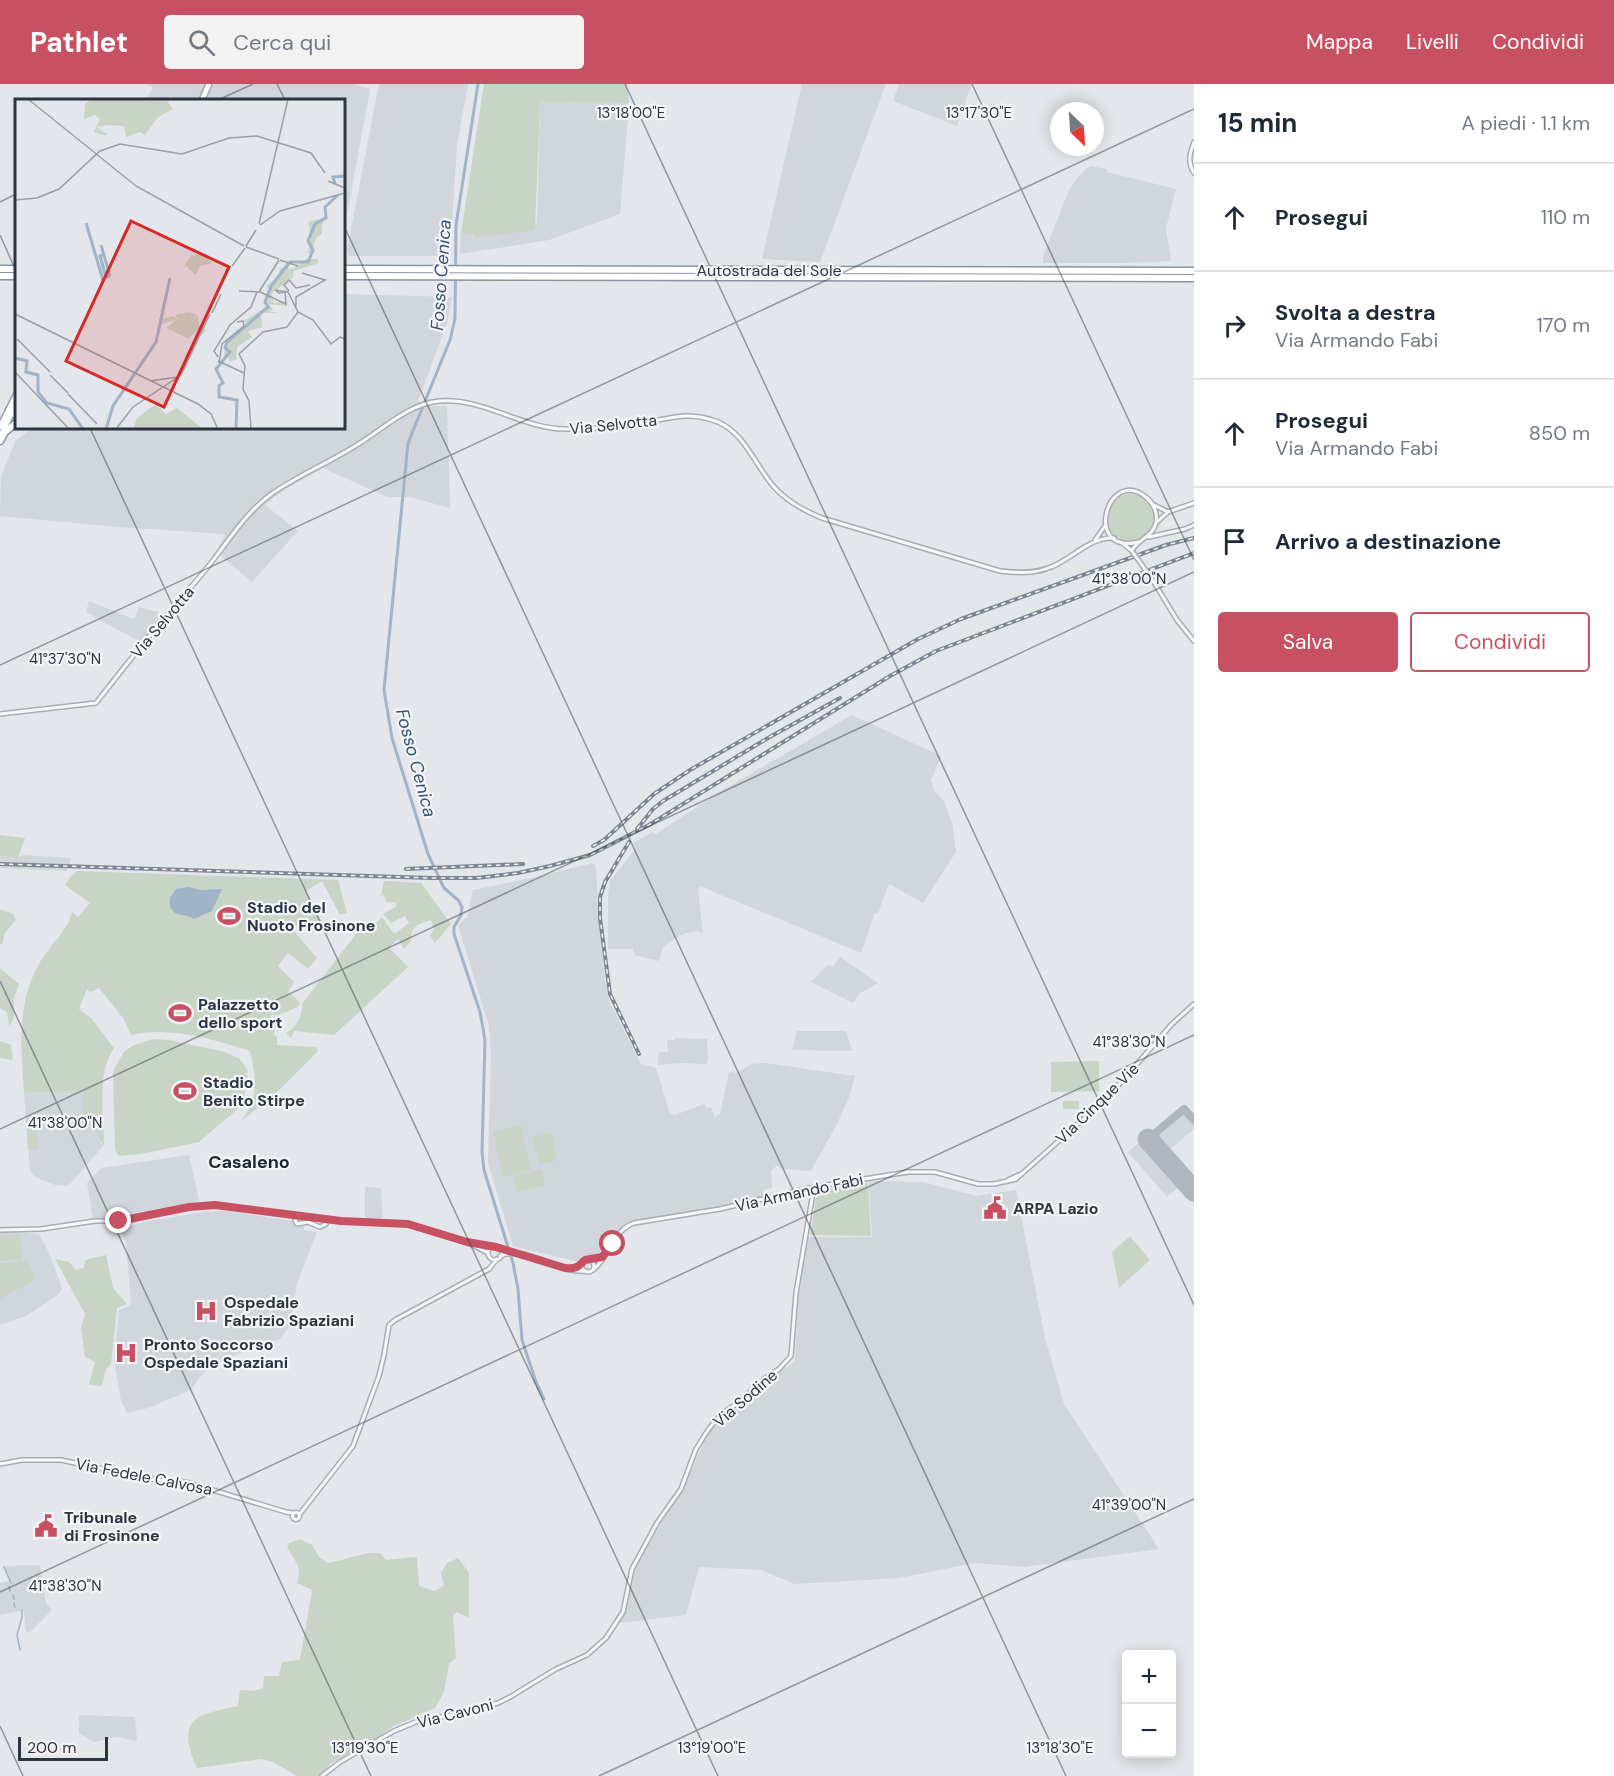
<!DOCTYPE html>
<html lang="it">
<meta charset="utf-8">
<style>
:root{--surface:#fff;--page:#f2f2f3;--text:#1f2937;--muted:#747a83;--line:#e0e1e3;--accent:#c75162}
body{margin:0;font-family:"DM Sans",sans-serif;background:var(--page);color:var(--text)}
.controls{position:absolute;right:18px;bottom:18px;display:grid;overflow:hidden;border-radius:6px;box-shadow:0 3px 15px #0003}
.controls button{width:54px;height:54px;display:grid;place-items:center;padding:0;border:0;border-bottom:2px solid var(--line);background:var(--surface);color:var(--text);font:30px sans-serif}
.compass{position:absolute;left:1050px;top:18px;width:54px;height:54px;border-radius:50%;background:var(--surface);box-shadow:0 3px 15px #0003;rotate:155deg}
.scale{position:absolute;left:18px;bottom:15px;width:90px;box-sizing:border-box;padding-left:6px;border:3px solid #2c3442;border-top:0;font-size:16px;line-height:21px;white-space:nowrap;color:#2c3442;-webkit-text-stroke:4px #f3f5f8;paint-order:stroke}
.stop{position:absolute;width:18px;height:18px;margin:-14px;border:4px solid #c75162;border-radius:50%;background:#fff}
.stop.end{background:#c75162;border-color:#fff;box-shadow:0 2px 6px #0008}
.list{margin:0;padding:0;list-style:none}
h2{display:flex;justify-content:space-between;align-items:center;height:78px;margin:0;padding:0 24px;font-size:26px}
h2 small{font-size:20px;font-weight:400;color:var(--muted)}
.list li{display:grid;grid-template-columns:39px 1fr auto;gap:18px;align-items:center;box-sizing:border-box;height:108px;padding:0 24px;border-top:2px solid var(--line)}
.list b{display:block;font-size:22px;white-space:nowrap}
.list p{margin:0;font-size:20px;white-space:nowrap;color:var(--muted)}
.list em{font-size:20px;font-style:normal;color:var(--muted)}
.actions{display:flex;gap:12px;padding:18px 24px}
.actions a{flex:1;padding:14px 0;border:2px solid var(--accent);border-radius:6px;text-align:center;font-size:21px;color:var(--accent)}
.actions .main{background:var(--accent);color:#fff}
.icon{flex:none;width:33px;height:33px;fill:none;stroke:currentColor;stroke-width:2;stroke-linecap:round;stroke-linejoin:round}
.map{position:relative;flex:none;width:1194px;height:1692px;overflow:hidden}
header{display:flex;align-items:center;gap:36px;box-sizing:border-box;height:84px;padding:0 30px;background:var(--accent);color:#fff}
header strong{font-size:28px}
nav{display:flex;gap:33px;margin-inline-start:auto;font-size:21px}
.search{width:420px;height:54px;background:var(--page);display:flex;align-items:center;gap:15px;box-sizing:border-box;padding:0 21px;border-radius:6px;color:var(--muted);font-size:22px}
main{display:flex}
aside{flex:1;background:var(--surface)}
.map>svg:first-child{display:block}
.built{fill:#d1d5dc}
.green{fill:#c8d4c5}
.water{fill:#a1b3c8}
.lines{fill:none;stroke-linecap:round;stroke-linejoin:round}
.stream{stroke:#a1b3c8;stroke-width:1.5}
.canal{stroke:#a1b3c8;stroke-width:3}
.taxiway{stroke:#b0b6be;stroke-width:8}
.runway{stroke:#b0b6be;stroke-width:21}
.tertiary-casing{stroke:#a8adb4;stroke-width:6}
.primary-casing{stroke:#a3aab5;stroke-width:8}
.motorway-casing{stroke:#8b93a0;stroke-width:9}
.tertiary{stroke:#f6f7f9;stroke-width:3}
.primary{stroke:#fff;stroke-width:4.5}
.motorway{stroke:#fff;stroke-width:6}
.rail-casing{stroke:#7d8593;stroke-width:4}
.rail{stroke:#f3f5f8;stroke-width:1.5;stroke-dasharray:4.5;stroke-linecap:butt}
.tertiary-bridge-casing{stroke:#a8adb4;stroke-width:6;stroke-linecap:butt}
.tertiary-bridge{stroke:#f6f7f9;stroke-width:3}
.route{stroke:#c75162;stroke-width:8}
.ticks{fill:none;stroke:#2c3442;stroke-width:1.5;stroke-opacity:0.45}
.labels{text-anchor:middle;stroke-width:4.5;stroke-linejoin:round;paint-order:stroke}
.street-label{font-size:16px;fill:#2c3442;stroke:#f3f5f8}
.poi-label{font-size:16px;font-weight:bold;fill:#2c3442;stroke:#f3f5f8;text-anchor:start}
.water-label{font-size:18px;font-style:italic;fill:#385273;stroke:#f3f5f8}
.neighbourhood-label{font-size:18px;font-weight:bold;fill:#1e2533;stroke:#f3f5f8}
.inset-river{fill:none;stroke:#a1b3c8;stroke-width:3}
.inset-road{fill:none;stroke:#9a9fa7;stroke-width:1.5}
.view{fill:#d62828;fill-opacity:0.15;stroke:#d62828;stroke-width:3}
.inset-edge{fill:none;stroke:#2c3442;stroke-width:3}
.ticks-label{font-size:15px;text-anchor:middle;fill:#2c3442;stroke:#f3f5f8;stroke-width:4.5;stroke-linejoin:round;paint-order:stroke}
</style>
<header>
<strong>Pathlet</strong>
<div class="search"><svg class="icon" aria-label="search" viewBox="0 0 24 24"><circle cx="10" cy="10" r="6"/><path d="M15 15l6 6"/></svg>Cerca qui</div>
<nav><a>Mappa</a><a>Livelli</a><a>Condividi</a></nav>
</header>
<main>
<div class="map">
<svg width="1194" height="1692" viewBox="0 0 1194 1692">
<rect width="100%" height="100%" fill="#e3e6ea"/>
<!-- built -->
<path class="built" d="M146,0H355L370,5L344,147V16H175L170,12L167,16H145L153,4Z
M379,0H468L457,61L450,172H349L347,166Z
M802,0H886L820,178L762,175Z
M899,0H972L957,42L893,17Z
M540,18L629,19L620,130L549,156L460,170L461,150H473L474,154L537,140Z
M1090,82L1106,85L1107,88L1176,105L1166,144L1171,177L1126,179H1043V172L1069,106L1077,94Z
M344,210L452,213L447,239L418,317L427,322H447L450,424L410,413H387L323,384L282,407L265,421L298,447L252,498L216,468L225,450L118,443L0,432L1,392L16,356L31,345L344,344Z
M89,517L134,535L139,523L165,530L142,559L86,528Z
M852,631L941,672L931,696L934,706L943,716L952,738L956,768L923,819L889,800L878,829H875L861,869L700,802L698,806L703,850L698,847L686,849L674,855L663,863L659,877L634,871L633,865H608V813L610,797L635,765L633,759L652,748L656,750L723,706Z
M23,771L71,774L67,787L0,784V772L17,774Z
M593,779L596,783L599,839L605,898L610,919L641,980L656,984L670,1030L675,1031L704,1020L707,1024L711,1023L716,1036V1032L720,1030L729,988L736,989L751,980L765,979L855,992L849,1013L836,1042L811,1087L783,1085L777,1081L771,1087L772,1104L763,1106L764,1112L762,1113L680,1131L625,1140L601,1168L579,1178L513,1162L488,1079L491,970L489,942L458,841L467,833L473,806L540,792Z
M840,873L878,899L860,909L853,919L811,898L827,881L833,882Z
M797,947H846L852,967L792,966Z
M675,954L707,955L708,977L706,980L681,979L658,981L659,968H668L667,956H675Z
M83,1007V1032L103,1062L71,1099L65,1102L55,1101L35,1093L30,1086L24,1009Z
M1183,1022L1194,1035V1045L1164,1070L1187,1096L1167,1113L1128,1068Z
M189,1071L199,1117L93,1136L87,1099L101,1084Z
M869,1097L922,1098L977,1112L1016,1106L1045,1254L1064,1320L1159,1465L1024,1483L975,1479L899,1494L795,1500L761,1486L699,1483L686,1531L620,1539L633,1487L688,1394L707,1350L750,1311L795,1277L799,1204L807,1153H872Z
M365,1103L381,1104L383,1134H365Z
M226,1127L292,1137L296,1143L304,1142V1146L317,1148L297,1199L290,1242L280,1255L227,1274L210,1283L200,1293L191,1306L148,1324L127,1329L121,1317L114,1276L119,1226L131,1221L126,1158L120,1146L144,1138L204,1128Z
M8,1148L39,1150L48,1167L62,1204L59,1210L26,1232L0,1241V1149Z
M40,1481L46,1519L52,1526L29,1549L26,1547L24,1526L0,1531V1499L9,1497L4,1482Z
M79,1631L135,1633L137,1657L117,1653L94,1658L79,1649Z"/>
<!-- green -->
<path class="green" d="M484,0H627L629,19L540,18L535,146L474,154L473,150H461L462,143Z
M1107 434a24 24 0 1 1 48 0a24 24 0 1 1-48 0Z
M0,751L25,754L18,774L0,772Z
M77,787L338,796L347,829L340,831L322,797L306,807L324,842L313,849L303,837L293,846L317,874L308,885L288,869L278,882L294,898L288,908L300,918L298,923L278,931L272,930L269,938L275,941L274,951L277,952V961L316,963L318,966L316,969L275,1010L240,1038C260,1015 256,994 250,967C213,955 170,942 131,951L123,934L99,904L90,908L87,905L79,925L92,935L114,964C96,991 104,1030 104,1062L83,1032V1007L24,1009C21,962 16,920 40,878C48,865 59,854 67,841C70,837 70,832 72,828L78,833L90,819L65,801L71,792Z
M384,797L421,799L451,840L435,859L430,851L434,845L431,836C418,840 410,843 411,857L404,865L398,855L389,864L408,883L334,951L294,947L291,954L286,949C296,944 303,931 302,920L363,841L369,846L382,833L394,850L409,839L405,832L391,839L383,830L397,822L395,818H386L384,811L381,812Z
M0,825L13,830L16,836L4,850L3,859L0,860Z
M0,884L19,900L14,915V934L9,942L7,928L0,924Z
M153,955L169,956L225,968L240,975L248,987L245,990L248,991L244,1014L240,1023L199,1058L141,1070L119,1072L115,1066L113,989L115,983L124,968L132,962Z
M0,957L11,961L13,976L0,974Z
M1099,977V1007L1051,1008V978Z
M1063,1017H1079V1025H1063Z
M36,1037L38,1066H28L26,1038Z
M521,1041L531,1086L503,1093L493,1048Z
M551,1049L557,1076L539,1081L532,1053Z
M542,1085L545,1101L517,1108L513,1092Z
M868,1099L871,1152L810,1151L817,1108Z
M8,1151H20L22,1175L0,1177V1152Z
M1130,1152L1150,1176L1119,1204L1112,1168Z
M106,1171L113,1204L127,1220L117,1224L111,1280L106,1285L102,1302L89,1301L95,1278L85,1273L81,1244L85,1230L55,1175L69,1178L76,1186L84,1184L85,1176Z
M28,1177L36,1195L0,1215V1179Z
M300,1455L312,1461L319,1473L328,1479C346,1476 361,1468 380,1469L386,1476L414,1473L417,1474L419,1502L434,1507L444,1502L441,1489L447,1479L458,1474L469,1489V1534L457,1528L453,1532L456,1574L449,1579L444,1608L435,1624L392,1643L375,1655L331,1679L320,1692H297L273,1678L261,1675L197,1684C191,1672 183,1649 193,1638C200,1629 228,1624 238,1622L240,1606L253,1607L263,1604L264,1592H279L282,1578L300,1576L312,1506L297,1499C303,1483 294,1476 287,1463L289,1459Z"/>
<!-- water -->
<path class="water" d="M188,803L201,806L222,805L212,827L194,835C186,829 176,834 170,823V814L176,805Z"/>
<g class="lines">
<!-- stream -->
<path class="stream" d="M4,1483L11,1499
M9,1503L10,1507
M13,1511L14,1515
M14,1519L15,1523
M20,1566L17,1551L22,1533V1526"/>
<!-- canal -->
<path class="canal" d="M478,0L456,141L455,235L450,256L408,359L384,606L392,654L428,770L444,804L458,816L462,823L461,831L454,843V850L480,928L485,956L482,1068L484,1086L513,1179L518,1205L522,1256L536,1298L544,1315"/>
<!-- taxiway -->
<path class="taxiway" d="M1148,1055L1184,1025L1194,1036
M1191,1104L1194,1101"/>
<!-- runway -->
<path class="runway" d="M1148,1055L1194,1107"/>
<!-- tertiary casing -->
<g class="tertiary-casing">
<path id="tertiary" d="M1194,58C1190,69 1187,78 1194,89
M1154,421L1168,428
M1157,438L1168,428L1194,419
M1149,453L1185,445L1194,441
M1095,456L1105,442
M1121,458L1132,467C1137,455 1152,454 1156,439C1158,430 1154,420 1147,414C1107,380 1082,472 1139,458
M1152,495L1177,536L1194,557
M0,630L96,619C119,590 142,560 167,531C181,514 197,497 211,479C229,456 245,430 270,411C298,391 331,378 360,359C384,344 409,320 439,317C483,313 522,345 566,345C589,345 611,344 634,341C665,336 686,325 718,338C746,350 756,384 776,405C789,419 805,427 822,434L1000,487C1017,489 1035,490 1051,483C1072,475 1091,452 1114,454
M1008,1096L1021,1090
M297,1133L295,1136L297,1140L308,1138L320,1143L326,1140L324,1136
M0,1146L41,1145L95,1137H122L189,1123L215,1121L341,1137L408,1140L467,1158L488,1169
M472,1159L492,1162
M488 1169a7 7 0 1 1 14 0a7 7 0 1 1-14 0Z
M499,1165L516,1169
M500,1172C528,1160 558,1190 586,1187
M582 1182a6 6 0 1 1 12 0a6 6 0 1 1-12 0Z
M592,1176L605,1171
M570,1184H576L582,1181
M593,1186C610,1173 613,1146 634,1139L720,1125L814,1103L908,1088H935L978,1100H994L1016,1095L1107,1014L1172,940L1194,920
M0,1380L22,1376H61L149,1395L186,1398L286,1428L294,1429
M292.5 1432a3.5 3.5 0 1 1 7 0a3.5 3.5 0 1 1-7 0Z
M299,1431L353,1362L379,1292L384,1271L389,1241L395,1236L489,1185L497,1175
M322,1692L340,1678L394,1647L418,1637L457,1630L498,1619L510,1613L556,1585L587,1571L606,1554L623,1528L632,1485L657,1439L681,1405L696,1365L708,1346L721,1330L738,1319L764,1295L779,1285L791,1272L796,1209L814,1103"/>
</g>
<!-- primary casing -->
<g class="primary-casing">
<path id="primary" d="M202,16L209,0
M0,343L16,311
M2,349L16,320"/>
</g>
<!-- motorway casing -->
<g class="motorway-casing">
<path id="motorway" d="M0,185H16
M344,185L1194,187
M0,192H16
M344,192L1194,194
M9,326L16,331
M0,357L5,348L16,339"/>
</g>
<!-- tertiary -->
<use href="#tertiary" class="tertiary"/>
<!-- primary -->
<use href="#primary" class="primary"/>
<!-- motorway -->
<use href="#motorway" class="motorway"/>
<!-- rail casing -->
<g class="rail-casing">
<path id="rail" d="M637,745L653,725L663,717L768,654L840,614
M629,758L605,798L600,813V834L610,910L639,970
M593,762L604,756L654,710L690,686L918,555L961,535L1166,461L1194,454
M0,780L431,794H477L518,789L550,782L590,771L649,741L890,592L936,567L1194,469
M406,785L523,780"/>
</g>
<!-- rail -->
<use href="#rail" class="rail"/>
<!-- tertiary-bridge casing -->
<g class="tertiary-bridge-casing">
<path id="tertiary-bridge" d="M1132,467L1152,495"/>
</g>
<!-- tertiary-bridge -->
<use href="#tertiary-bridge" class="tertiary-bridge"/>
</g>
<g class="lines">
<!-- route -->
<path class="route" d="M119,1137L189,1123L215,1121L341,1137L408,1140L467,1158L496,1163L565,1184C576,1185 578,1183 585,1176L602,1173L613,1160"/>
</g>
<!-- ticks -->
<path class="ticks" d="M277,0L285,16M625,0L1194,1221M972,0L1194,476M218,16L253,0M0,118L16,110M344,142L1066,1692M0,151L16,187M90,344L718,1692M0,581L1194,25M0,897L371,1692M0,1045L1194,488M0,1508L1194,951M0,1642L23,1692M599,1692L1194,1415"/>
<!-- icons -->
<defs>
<g id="stadium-bare" transform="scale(1.8)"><path d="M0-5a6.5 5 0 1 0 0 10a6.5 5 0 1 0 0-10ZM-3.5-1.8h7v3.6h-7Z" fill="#c75162" stroke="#f3f5f8" stroke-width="2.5" paint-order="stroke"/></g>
<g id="civic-bare" transform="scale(1.8)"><path d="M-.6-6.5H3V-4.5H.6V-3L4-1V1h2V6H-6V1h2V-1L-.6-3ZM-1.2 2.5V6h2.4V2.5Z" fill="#c75162" stroke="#f3f5f8" stroke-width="2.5" paint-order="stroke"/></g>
<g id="hospital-bare" transform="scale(1.8)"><path d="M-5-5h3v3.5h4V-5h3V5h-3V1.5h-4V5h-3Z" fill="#c75162" stroke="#f3f5f8" stroke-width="2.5" paint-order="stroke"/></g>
</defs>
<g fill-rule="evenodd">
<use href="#stadium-bare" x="229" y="832"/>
<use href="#stadium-bare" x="180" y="929"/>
<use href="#stadium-bare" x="185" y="1007"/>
<use href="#civic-bare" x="995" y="1124"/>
<use href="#hospital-bare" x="206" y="1227"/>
<use href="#hospital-bare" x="126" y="1269"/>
<use href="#civic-bare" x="46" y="1442"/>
</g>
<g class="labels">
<!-- street labels -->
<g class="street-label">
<text x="769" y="192">Autostrada del Sole</text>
<text transform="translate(613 340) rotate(-6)" y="6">Via Selvotta</text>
<text transform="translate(162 538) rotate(-50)" y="6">Via Selvotta</text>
<text transform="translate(1097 1019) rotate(-44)" y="6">Via Cinque Vie</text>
<text transform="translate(799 1108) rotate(-12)" y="6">Via Armando Fabi</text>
<text transform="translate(745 1314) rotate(-41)" y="6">Via Sodine</text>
<text transform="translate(144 1392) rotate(11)" y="6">Via Fedele Calvosa</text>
<text transform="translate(455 1629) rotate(-14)" y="6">Via Cavoni</text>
</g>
<!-- poi labels -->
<g class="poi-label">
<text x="247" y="829">Stadio del<tspan x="247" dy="18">Nuoto Frosinone</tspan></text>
<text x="198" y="926">Palazzetto<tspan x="198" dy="18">dello sport</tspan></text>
<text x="203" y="1004">Stadio<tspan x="203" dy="18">Benito Stirpe</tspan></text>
<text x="1013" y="1130">ARPA Lazio</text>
<text x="224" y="1224">Ospedale<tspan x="224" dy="18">Fabrizio Spaziani</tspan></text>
<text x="144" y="1266">Pronto Soccorso<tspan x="144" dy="18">Ospedale Spaziani</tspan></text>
<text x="64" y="1439">Tribunale<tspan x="64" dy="18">di Frosinone</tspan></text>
</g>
<!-- water labels -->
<g class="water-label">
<text transform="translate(441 191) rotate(-86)" y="6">Fosso Cenica</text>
<text transform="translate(416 679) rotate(75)" y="6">Fosso Cenica</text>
</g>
<!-- neighbourhood labels -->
<g class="neighbourhood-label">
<text x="249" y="1084">Casaleno</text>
</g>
</g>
<!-- overview -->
<g transform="translate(15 15)">
<rect width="330" height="330" fill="#e3e6ea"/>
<path d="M77,0H151L158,10L143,18L130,36L125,33L111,38L109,27L92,26L82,28L93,36H87L79,33L85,20L80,16L69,20L70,5ZM314,117L307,125V135L301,139L296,155L293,154L296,137L293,123ZM192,154L190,157L197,164L185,167L181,176L171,167L168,169L176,157ZM291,160H303L304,164L278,172V178L257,194L258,204L266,203L274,207L254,205L258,211L254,212L264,214H246L247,228L233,232L237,238L222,248L221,261L215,262L213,258L208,262L211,245L235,225L229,222L251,208L255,193L252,187L263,178L265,170L275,164L273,170H278ZM174,213L181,215L178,222L182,216L185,227L192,231L181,240L183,231L173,240L152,229L160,221L145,226L144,221L146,220L158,217L163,221L160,216ZM141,305L151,315L162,309L188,330H118L122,319Z" fill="#c8d4c5"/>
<path class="inset-river" d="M320,85L318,78L330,77M71,124L88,181M86,146L95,177M89,155L85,157L91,178L95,177M274,163H293L298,151L293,142L300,125L311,119L310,108L322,97M0,259L12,262L11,273L23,276V293L32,304L54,310L68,330M91,330L98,307L141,243L155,179M221,330L222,301L204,298V287L208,284L201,270L215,253L210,249L212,243L253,208L250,203L256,187L274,164"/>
<path class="inset-road" d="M13,0L121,87L229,147M313,82L330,89M0,101L22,99L44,90L85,52L105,45L167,55L214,39L242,37L296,54L310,74M244,125L273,0M245,126L265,112L330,94M231,147L241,131M231,148L264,160M265,161L283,167M217,167L230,149M224,192L244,193M274,192L269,186L274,181L281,189L295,186M244,193L264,161M245,193L271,205L270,193L264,194L260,191L273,193M273,193L283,213L298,221L316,245L325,238L330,240M281,210V198L310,181L287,174M197,214L206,195M0,215L183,305L196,315L203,330M2,240L35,273M203,258L199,252L215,226L236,208L242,193M203,262L229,274M204,264L207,245L229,227L228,222L222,223M0,273L54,330M35,276L53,294M135,282L163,278M53,295L82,325M234,302L228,290L230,267L224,255L248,233L272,228L283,213M234,302L236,330M101,330L118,308L166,276L195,215"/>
<path class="view" d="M116,122L214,168L149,308L51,262Z"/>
<rect width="330" height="330" class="inset-edge"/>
</g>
<g class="ticks-label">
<text x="631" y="34">13°18'00"E</text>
<text x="979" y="34">13°17'30"E</text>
<text x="1129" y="500">41°38'00"N</text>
<text x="65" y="580">41°37'30"N</text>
<text x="1129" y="963">41°38'30"N</text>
<text x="65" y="1044">41°38'00"N</text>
<text x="1129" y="1426">41°39'00"N</text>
<text x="65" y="1507">41°38'30"N</text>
<text x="365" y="1669">13°19'30"E</text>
<text x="712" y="1669">13°19'00"E</text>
<text x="1060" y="1669">13°18'30"E</text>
</g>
</svg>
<div class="controls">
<button>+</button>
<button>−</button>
</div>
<svg class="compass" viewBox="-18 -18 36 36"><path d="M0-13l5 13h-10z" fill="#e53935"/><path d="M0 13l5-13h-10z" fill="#747a83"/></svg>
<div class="scale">200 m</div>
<div class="stop" style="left:613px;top:1160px"></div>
<div class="stop end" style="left:119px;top:1137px"></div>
</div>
<aside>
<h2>15 min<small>A piedi · 1.1 km</small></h2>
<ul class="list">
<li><svg class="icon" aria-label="ahead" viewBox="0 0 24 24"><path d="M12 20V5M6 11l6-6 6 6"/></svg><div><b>Prosegui</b></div><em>110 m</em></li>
<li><svg class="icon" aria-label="right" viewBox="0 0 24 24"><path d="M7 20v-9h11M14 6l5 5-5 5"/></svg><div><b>Svolta a destra</b><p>Via Armando Fabi</p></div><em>170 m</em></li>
<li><svg class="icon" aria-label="ahead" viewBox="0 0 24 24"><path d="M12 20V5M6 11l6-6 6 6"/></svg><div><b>Prosegui</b><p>Via Armando Fabi</p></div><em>850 m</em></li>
<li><svg class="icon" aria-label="arrive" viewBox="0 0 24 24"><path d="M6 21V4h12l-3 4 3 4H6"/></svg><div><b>Arrivo a destinazione</b></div></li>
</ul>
<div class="actions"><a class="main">Salva</a><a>Condividi</a></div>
</aside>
</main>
